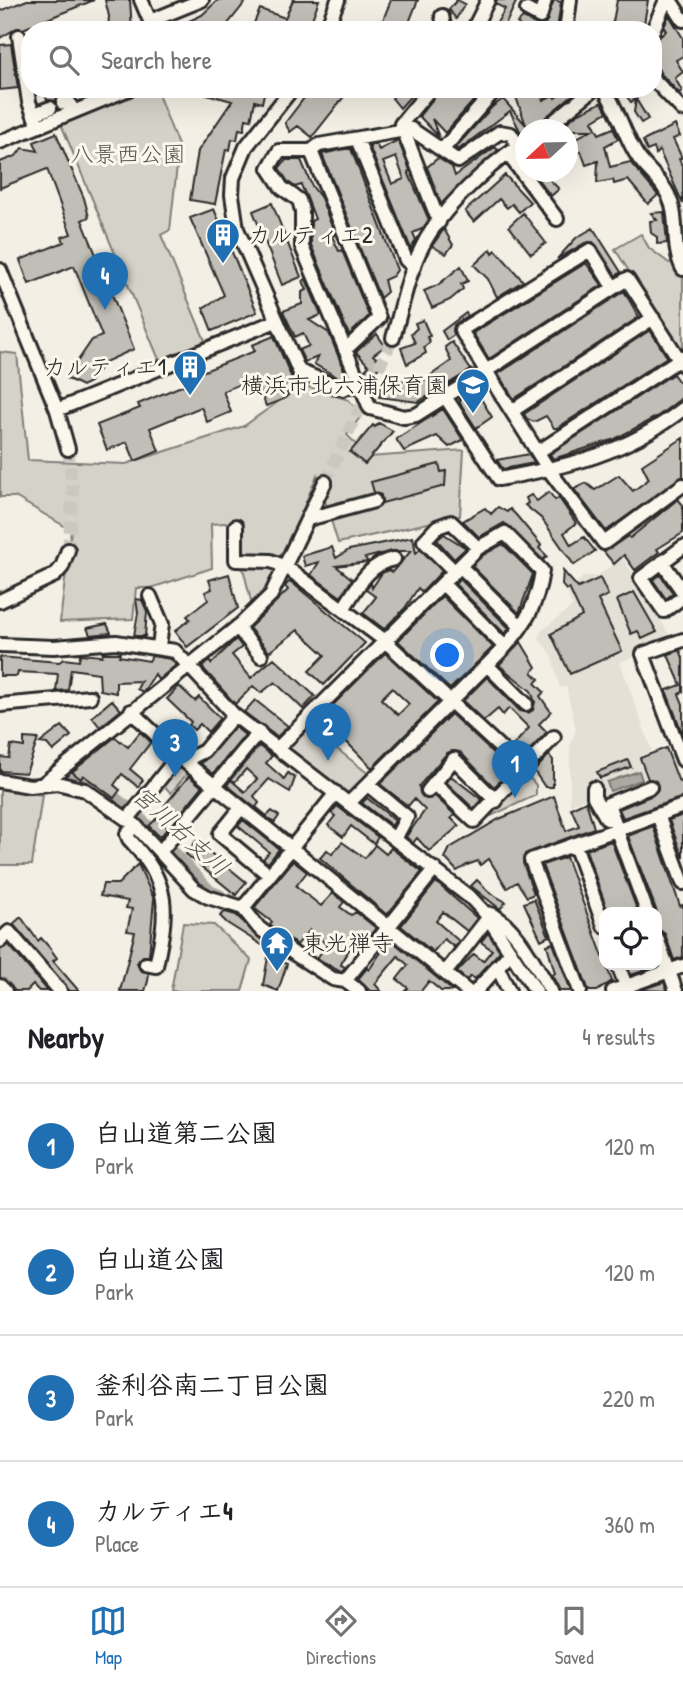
<!DOCTYPE html>
<meta charset="utf-8">
<style>
:root{--surface:#fff;--page:#f6f6f6;--text:#202124;--muted:#757577;--line:#e0e0e0;--accent:#1f6fb2}
body{margin:0;font-family:"Patrick Hand","Klee One",sans-serif;background:var(--page);color:var(--text)}
.controls{position:absolute;right:21px;bottom:21px;display:grid;overflow:hidden;border-radius:14px;box-shadow:0 7px 28px #0002}
.controls button{width:63px;height:63px;display:grid;place-items:center;padding:0;border:0;border-bottom:2px solid var(--line);background:var(--surface);color:var(--text);font:35px sans-serif}
.compass{position:absolute;left:515px;top:119px;width:63px;height:63px;border-radius:50%;background:var(--surface);box-shadow:0 7px 28px #0002;rotate:248deg}
.you{position:absolute;left:448px;top:656px;width:24px;height:24px;margin:-18px;border:5px solid #fff;border-radius:50%;background:#1a73e8;box-shadow:0 0 0 10px #1a73e833}
.badge{display:grid;place-items:center;width:46px;height:46px;border-radius:50%;background:var(--accent);color:#fff;font-size:23px;font-weight:700}
.pin{position:absolute;translate:-50% -58px;filter:drop-shadow(0 2px 4px #0008)}
.pin::after{content:'';position:absolute;top:37px;width:24px;height:21px;background:inherit;clip-path:polygon(0 0,100% 0,50% 100%)}
.list{margin:0;padding:0;list-style:none}
h2{display:flex;justify-content:space-between;align-items:center;height:91px;margin:0;padding:0 28px;font-size:30px}
h2 small{font-size:23px;font-weight:400;color:var(--muted)}
.list li{display:grid;grid-template-columns:46px 1fr auto;gap:21px;align-items:center;box-sizing:border-box;height:126px;padding:0 28px;border-top:2px solid var(--line)}
.list b{display:block;font-size:26px;white-space:nowrap}
.list p{margin:0;font-size:23px;white-space:nowrap;color:var(--muted)}
.list em{font-size:23px;font-style:normal;color:var(--muted)}
.icon{flex:none;width:38px;height:38px;fill:none;stroke:currentColor;stroke-width:2;stroke-linecap:round;stroke-linejoin:round}
.map{position:relative;flex:none;width:683px;height:991px;overflow:hidden}
.search{position:absolute;background:var(--surface);box-shadow:0 7px 28px #0002;left:21px;right:21px;top:21px;height:77px;display:flex;align-items:center;gap:18px;box-sizing:border-box;padding:0 24px;border-radius:28px;color:var(--muted);font-size:26px}
.sheet{height:595px;background:var(--surface)}
nav{display:flex;justify-content:space-around;align-items:center;box-sizing:border-box;height:98px;border-top:2px solid var(--line);background:var(--surface);font-size:19px;color:var(--muted)}
nav a{display:grid;justify-items:center;gap:4px}
nav .on{color:var(--accent)}
.map>svg:first-child{display:block}
.built{fill:#e4e0d6}
.green{fill:#d5d2c9;stroke:#807e7a;stroke-width:2}
.water{fill:#aca9a2;stroke:#787772;stroke-width:2}
.lines{fill:none;stroke-linecap:round;stroke-linejoin:round}
.river{stroke:#aca9a2;stroke-width:16}
.building{fill:#c0beb6;stroke:#2b2b2b;stroke-width:2;fill-rule:evenodd}
.minor-tunnel{stroke:#cbc8bf;stroke-width:12;stroke-dasharray:12 6;stroke-linecap:butt}
.minor-casing{stroke:#2b2b2b;stroke-width:18}
.minor{stroke:#fbf7ec;stroke-width:12}
.labels{text-anchor:middle;stroke-width:6;stroke-linejoin:round;paint-order:stroke}
.park-label{font-size:23px;fill:#565552;stroke:#fbf7ec}
.poi-label{font-size:23px;fill:#2b2b2b;stroke:#fbf7ec;text-anchor:start}
.water-label{font-size:24px;font-style:italic;fill:#585755;stroke:#fbf7ec}
</style>
<div class="map">
<svg width="683" height="991" viewBox="0 0 683 991">
<rect width="100%" height="100%" fill="#f3efe4"/>
<filter id="ink" filterUnits="userSpaceOnUse"><feTurbulence type="fractalNoise" baseFrequency=".0143" numOctaves="2"/><feDisplacementMap in="SourceGraphic" scale="14" xChannelSelector="R" yChannelSelector="G"/><feConvolveMatrix kernelMatrix="1 2 1 2 8 2 1 2 1" color-interpolation-filters="sRGB"/></filter>
<g filter="url(#ink)">
<!-- built -->
<path class="built" d="M623,558L669,634L634,651L636,656L620,662L652,751L638,757L648,783L603,800L599,785L588,797L570,805V747L576,730L566,686L560,688L551,654L539,639L541,631L572,607L567,592L584,576H597Z"/>
<!-- green -->
<path class="green" d="M150,89H156L179,148L170,230L161,235L206,343L160,362L61,124Z
M641,234L649,248L669,263L676,261L683,273V351L680,353L615,249Z
M0,352L17,354L28,460L126,464L244,426L302,385L349,400L361,416L347,435L369,457L464,450L460,516L338,543L317,475L283,559L236,560L238,522L211,524L212,568L151,588H136L133,619L60,622L71,530L15,497H0Z
M242,564L272,565L277,570L268,587L252,605Z
M308,726L370,775L348,798L286,748Z
M178,761L190,770L171,793L161,783Z
M526,774L536,785V795L491,816L489,812Z
M0,788L42,795L32,865H0Z
M183,923L214,925L251,960L242,991H171Z"/>
<!-- water -->
<path class="water" d="M639,771L642,780L610,791L607,782Z"/>
<g class="lines">
<!-- river -->
<path class="river" d="M67,776C117,786 175,857 209,893L219,897"/>
</g>
<!-- building -->
<path class="building" d="M27,0H94L23,29L17,28L0,38V11Z
M105,0H130L132,30H108L109,16Z
M218,0H247L223,30H170L202,15Z
M293,0H319L308,30H251L260,9L285,18Z
M391,0H418L406,30H379Z
M457,0L465,4L456,19L449,9Z
M497,0H517L503,30L495,26L505,9L496,4Z
M554,0L561,2L557,30H524L517,23L523,18L537,25L545,24Z
M617,0H648L643,30H602L613,22Z
M669,15L683,38V56L676,60L683,72L675,78L682,91L679,93L661,74L653,59V43L666,31L664,27Z
M11,44L18,88L0,90V45Z
M43,89H94V90L76,97L62,94L55,101L47,100Z
M203,89H265L262,103L255,101L251,120L246,119L244,130L239,129L237,140L232,139L230,150L226,149L215,204L190,200L198,151L232,101L203,93Z
M311,89H350L312,137L298,126L290,132L285,123Z
M400,89H417L400,108L392,98Z
M441,89H451L459,98L467,89H484L445,133L432,119L439,137L419,116Z
M517,89H539L543,100L553,95L555,98L566,89L576,92L533,128L521,133L510,111L458,150L456,147L492,107L503,99L526,125L516,97H520Z
M621,89H649L631,102Z
M636,99L648,119L641,123L634,112Z
M602,102L607,112L592,121L599,134L613,128L618,139L605,146L610,167L630,162L658,195L648,204L628,180L614,184L613,180L597,183L598,161L586,165L581,151L574,155L568,143L591,130H558L577,114Z
M675,125L680,136L673,139L682,158L679,159L683,168V204L659,150L656,154L654,148L647,151L643,141Z
M56,133L84,198L89,217L82,220L134,349L105,362L90,382L82,386L66,378L92,340L102,336L74,266L29,284L20,260L64,242L62,237L71,234L47,169L0,188V162L16,156L22,148L38,151L34,142Z
M398,140L410,170L408,172L429,220L422,229L413,233L416,240L411,249L369,146L376,144L379,150ZM396,157L404,179L392,184L383,162Z
M495,147L498,150L441,204L427,167L438,158L452,167L455,176Z
M345,149H351L397,270L393,276L384,280L387,292L380,298L322,154Z
M301,160L312,186L321,198L335,235L332,236L339,251L342,250L369,316L349,335L311,245V221L315,219L307,198L301,185L295,187L288,182L279,168L286,160Z
M532,172H542L559,189L551,196Z
M505,175L530,202L519,212L512,204L507,208L499,199L474,222L465,211Z
M272,203L301,277L282,285L253,211Z
M214,209L257,312L212,331L203,308L224,295L190,218Z
M664,212L667,243L657,244V237L651,233L650,221L657,220L651,213Z
M523,213L546,243L531,254L509,226Z
M593,228L621,272L616,276L593,242L585,243L557,259L576,238Z
M444,229L453,245L446,254L432,246Z
M491,249L493,253L496,250L523,281L497,297L488,279L474,265Z
M586,263L602,285L489,359L473,333Z
M461,266L468,281L461,284L463,289L450,300L432,308L424,291L438,285Z
M306,279L321,315L309,320L329,333L346,375L339,378L314,364L318,357L305,362L299,350L309,346L303,333L295,337L283,311L302,304V292L307,290L303,281Z
M624,291L639,317L514,399L498,374Z
M466,313L468,316L454,325V335L447,340L442,331Z
M423,320L430,336L427,337L430,342L424,347L426,353L407,364L401,348L415,343L411,334L417,328L415,323Z
M650,330L667,357L557,428H554L546,416L534,422L527,419L524,414Z
M377,334L385,346L373,355L383,364L371,375L380,377L370,387L364,371L369,366L356,352Z
M274,336L293,381L284,385L288,395L284,399L266,406L255,378L223,391L231,412L207,422L201,407L150,428L159,451L135,461L127,442L107,450L97,425L140,408L138,404L191,382L189,377L255,351L252,345Z
M452,342L471,370L418,402L379,397L383,378L420,383L451,361L445,347Z
M673,374L679,382L683,380V397L658,416L615,439L553,459L550,454Z
M475,389L492,417L476,428L460,403V398Z
M443,409L463,440L449,447L437,436L404,451L396,439Z
M379,423L393,431L365,464L350,452L373,425L375,427Z
M683,438V476L606,531L574,489L586,483L595,490L619,475L633,491L649,479L642,465Z
M529,454L534,463L503,469L497,460Z
M439,464L441,472L446,471L445,486L382,503L381,495L374,492L371,482Z
M549,492L555,500L559,498L576,523L564,533L571,545L584,537L595,551L574,565L542,519L525,505L528,503L526,498L531,495L537,501Z
M678,499L683,505V533L657,549L659,552L635,570L624,555L614,564L604,552L628,536L630,538Z
M498,507L507,512L510,509L516,515L541,545L539,548L547,556L543,560L507,525L504,523L479,537L463,521L485,508L491,514Z
M444,534L466,548L454,559L437,540Z
M413,537L416,553L420,549L442,571L425,589L421,591L418,588L405,608L384,629L363,613L376,597L366,590L371,583L372,588L382,573L388,570L392,572L411,551H392L365,558L368,562L336,566L352,579L341,597L311,575L319,562L305,566L302,556L332,547L336,558L349,550Z
M503,544L533,574L519,613L472,566L483,555Z
M563,571L578,588L600,578L608,595L598,600L622,651L570,674L551,634L582,616L569,588L566,590L562,585Z
M229,574L238,608L187,647L175,631L190,619L187,616L208,600L205,592L212,589L209,580Z
M660,575L673,593L666,599L653,580Z
M460,579L509,628L505,634L455,584Z
M290,581L365,643L324,685L309,671L325,655L298,630L269,652L249,628L288,590L285,586Z
M634,592L657,632L642,639L638,631L631,634L617,600Z
M442,596L493,647L450,689L398,641Z
M136,599L142,600L147,611L145,636H134L138,613Z
M107,624L111,633L90,635L87,628Z
M236,639L242,647L232,655L251,678L274,658L315,696L303,709L275,682L261,693L253,686L235,704L202,667L209,661L211,664Z
M521,642L536,667L532,672L539,679L535,683L544,692L540,696L551,712L539,724L547,732L523,757L512,747L529,728L509,708L503,715L498,709L484,721L463,701L487,677L520,711L528,713L533,710L535,702L531,691L499,665Z
M680,650L683,658V692L679,694L683,704V735L667,693V690L681,685L668,655Z
M103,653H120L119,656L149,661L152,656L171,659L176,665L158,680L155,674L143,692L137,689L141,681L116,682V693L100,690L99,673L71,669L68,690L56,691L58,674L18,672L17,676H0V657L59,662L64,659L79,661L80,654L102,656Z
M385,653L438,702L372,768L332,727L328,731L315,723ZM392,688L409,704L398,715L381,699Z
M179,686L195,701L199,697L220,718L208,732L200,724L194,730L189,725L191,722L167,699Z
M112,700L121,710L100,727L92,717Z
M255,700L288,726L277,737L244,712Z
M451,714L509,768V772L494,787L460,752L452,751L447,753L419,786L420,793L426,799L435,796L455,815L451,818L459,826L429,851L417,838L413,843L406,837L425,810L414,799L408,806L380,784Z
M62,726L71,736L53,751L47,744L40,743Z
M235,727L245,735L213,774L201,764Z
M140,732L151,742L130,769L143,780L138,787L122,774L114,785L120,790L114,798L83,775L81,779L72,772L115,737L128,747Z
M24,738L38,739L26,773L0,771V757L9,758L11,745L24,747Z
M259,746L272,756L266,763L284,779L288,773L295,778L290,792L269,779L254,796L259,803L256,807L267,816L272,811L279,816L274,823L227,785L231,780L245,792L257,779L246,769L235,782L231,779Z
M666,748L679,782L683,781V797L623,818L619,809L653,795L658,789L656,781L648,779L640,758Z
M549,755L553,760V787H545L534,771Z
M628,760L631,767L600,778L597,772Z
M189,776L202,787L180,814L175,809L171,811L164,806Z
M451,776L482,800L474,809L446,782Z
M554,796L566,831L579,826L571,808L586,801L594,828L525,854L523,863L534,894L527,897L517,882L507,888L489,859L480,865L478,861L467,865L457,871L445,858L450,848L499,819Z
M367,798L395,820L392,826L362,803Z
M337,806L378,837L374,844L351,826L343,837L328,825L335,816L331,813Z
M683,815V858L669,820Z
M158,817L168,828L160,837L149,826Z
M243,820L279,849L268,863L263,859L269,852L238,826Z
M653,826L680,906L683,905V957L674,960L665,934L657,929V912L628,836Z
M196,841L246,882L236,895L186,854Z
M611,841L638,912H608L586,850Z
M342,842L365,858L375,845L386,854L391,848L422,872L387,915L320,858L327,850L332,854Z
M566,857L612,981L597,991H589L542,865Z
M293,861L307,872L296,886L321,906L333,893L344,902L340,907L351,915L356,912L376,928L359,949L353,944L343,959L341,965L345,967L341,972L317,958L327,945L310,930L297,945L270,925L272,922L254,908Z
M138,864L154,899L149,956H143L137,963L140,970L149,973L148,981L145,991H120L135,932L127,931L132,909L126,908L128,901L100,896L103,884H118Z
M477,880L490,893L506,902L500,909L471,886Z
M436,882L477,918L467,931L443,912L436,921L459,941L454,947L444,939L433,952L401,926Z
M534,899L549,936L541,940L524,903Z
M225,912L236,915L267,944L265,947L227,923L220,916Z
M21,917L38,941L41,938L49,947L57,958L53,961L79,991H69L13,924Z
M488,933L500,951L475,979L471,976L467,980L457,972L474,954L483,961L492,950L481,942Z
M390,939L453,991H441L429,981L421,991H405L408,988L397,979L408,965L398,956L375,984L381,991H370L358,979L367,968L369,970Z
M553,943L571,991H560L552,975L555,973L547,945Z
M9,945L48,991H39L33,985L27,991H15L0,977V950Z
M268,957L287,964L278,991L263,985Z
M657,963L658,966L631,975L627,965Z
M664,982L667,991L640,990Z"/>
<g class="lines">
<!-- minor-tunnel -->
<path class="minor-tunnel" d="M325,482L393,338
M68,550L73,491L68,449"/>
<!-- minor casing -->
<g class="minor-casing">
<path id="minor" d="M141,0L150,21
M670,0L683,20
M527,10L540,17L545,0
M442,16L445,30
M567,24L570,0
M153,30L150,21L202,0
M326,30L338,0
M473,30L488,0
M653,30L666,0
M19,36L29,102L38,126
M653,79L683,110
M292,89L246,147L233,178L232,195L237,229L299,371L343,389L358,383
M430,89L401,124L439,222
M604,89C619,110 624,136 638,157C650,174 666,183 672,205C678,227 672,248 683,269
M63,103L69,102L73,112
M34,114L50,108
M543,130L594,89
M357,139L406,260L414,267
M0,142L129,89
M518,146L511,134L500,132L458,161L411,129L319,145L311,151H279L269,168L282,188L299,200L302,211V247L370,408L404,417L416,415L486,371L549,470L604,543L683,485
M443,149L496,89
M311,151L379,318L345,350
M508,154L557,219
M0,270L57,410L68,449
M613,287L590,250L461,330L486,371L627,279L683,365
M393,338C402,308 408,273 423,245C442,208 490,163 526,141
M446,398L499,479C570,466 625,454 683,409
M57,410L276,321
M512,411L653,318
M538,452L683,357
M308,519L374,501
M236,526V560L271,561L286,567L384,640L523,769
M683,547L641,578L664,611L683,597
M662,562L683,592
M461,567L521,627
M455,572L424,541L437,527L451,522L478,548
M443,584L505,647
M150,596L162,624L159,646
M0,601L55,575L62,567L68,550
M343,609C356,590 368,563 394,559
M237,627L261,656
M683,640L643,654L683,760
M0,645L54,647L116,642L175,651L234,715L472,899L485,913L536,991
M487,665L526,704
M0,705L90,697
M131,711L178,756L467,991
M279,747L478,548L505,533L542,571C537,604 527,622 505,647L349,803
M184,761L204,751L234,715
M0,781L30,786L57,783L85,790L135,825L194,889L208,897L243,908L259,928L296,955L333,979L345,981L359,991
M44,783L240,625L271,595L325,482
M434,783L474,821L554,737
M368,785L407,817L395,839
M594,788V797L607,819
M428,791L454,759L496,801
M241,808L220,834L269,875
M658,815L683,883
M127,820L178,756
M135,825L127,834L129,839C171,884 168,909 156,966L146,964
M617,831L647,912
M618,831L608,804L650,787
M575,845L604,926
M160,852L259,732
M243,908L336,793
M485,913C511,915 538,970 551,991
M657,938L676,991
M0,941L9,932L60,991
M618,965L628,991
M497,966L509,991
M445,973L488,918
M345,981L435,869
M0,986L5,991
M476,991L511,952
M580,991L531,860L683,806
M613,991L683,966"/>
</g>
<!-- minor -->
<use href="#minor" class="minor"/>
</g>
</g>
<!-- icons -->
<defs>
<g id="building-pin" transform="scale(1.75)"><path d="M0 17L-7.5 6A9.5 9.5 0 1 1 7.5 6Z" fill="#1f6fb2" stroke="#fbf7ec"/><path d="M-4-6H4V6H1V3H-1V6H-4ZM-2.5-4.3h1.7v1.8h-1.7ZM.8-4.3h1.7v1.8H.8ZM-2.5-1h1.7V.8h-1.7ZM.8-1h1.7V.8H.8Z" fill="#fff"/></g>
<g id="school-pin" transform="scale(1.75)"><path d="M0 17L-7.5 6A9.5 9.5 0 1 1 7.5 6Z" fill="#1f6fb2" stroke="#fbf7ec"/><path d="M0-5L7-2L0 1L-7-2ZM-4 1L0 2.5L4 1V4Q0 6-4 4Z" fill="#fff"/></g>
<g id="temple-pin" transform="scale(1.75)"><path d="M0 17L-7.5 6A9.5 9.5 0 1 1 7.5 6Z" fill="#1f6fb2" stroke="#fbf7ec"/><path d="M0-6L5-2H3V0L6.5 2.5H4V6H1.5V3h-3V6H-4V2.5H-6.5L-3 0V-2H-5Z" fill="#fff"/></g>
</defs>
<g fill-rule="evenodd">
<use href="#building-pin" x="223" y="235"/>
<use href="#building-pin" x="190" y="367"/>
<use href="#school-pin" x="473" y="385"/>
<use href="#temple-pin" x="277" y="943"/>
</g>
<g class="labels">
<!-- park labels -->
<g class="park-label">
<text x="128" y="162">八景西公園</text>
</g>
<!-- poi labels -->
<g class="poi-label">
<text x="248" y="243">カルティエ2</text>
<text x="166" y="375" text-anchor="end">カルティエ1</text>
<text x="448" y="393" text-anchor="end">横浜市北六浦保育園</text>
<text x="302" y="951">東光禅寺</text>
</g>
<!-- water labels -->
<g class="water-label">
<text transform="translate(181 831) rotate(42)" y="8">宮川右支川</text>
</g>
</g>
</svg>
<div class="controls">
<button><svg class="icon" aria-label="locate" viewBox="0 0 24 24"><circle cx="12" cy="12" r="6"/><path d="M12 2v4M12 18v4M2 12h4M18 12h4"/></svg></button>
</div>
<svg class="compass" viewBox="-18 -18 36 36"><path d="M0-13l5 13h-10z" fill="#e53935"/><path d="M0 13l5-13h-10z" fill="#757577"/></svg>
<div class="you"></div>
<div class="pin badge" style="left:515px;top:798px">1</div>
<div class="pin badge" style="left:328px;top:761px">2</div>
<div class="pin badge" style="left:175px;top:777px">3</div>
<div class="pin badge" style="left:105px;top:310px">4</div>
<div class="search"><svg class="icon" aria-label="search" viewBox="0 0 24 24"><circle cx="10" cy="10" r="6"/><path d="M15 15l6 6"/></svg>Search here</div>
</div>
<section class="sheet">
<h2>Nearby<small>4 results</small></h2>
<ul class="list">
<li><span class="badge">1</span><div><b>白山道第二公園</b><p>Park</p></div><em>120 m</em></li>
<li><span class="badge">2</span><div><b>白山道公園</b><p>Park</p></div><em>120 m</em></li>
<li><span class="badge">3</span><div><b>釜利谷南二丁目公園</b><p>Park</p></div><em>220 m</em></li>
<li><span class="badge">4</span><div><b>カルティエ4</b><p>Place</p></div><em>360 m</em></li>
</ul>
</section>
<nav>
<a class="on"><svg class="icon" aria-label="map" viewBox="0 0 24 24"><path d="M3 6l6-2 6 2 6-2v14l-6 2-6-2-6 2zM9 4v14M15 6v14"/></svg>Map</a>
<a><svg class="icon" aria-label="directions" viewBox="0 0 24 24"><path d="M12 3l9 9-9 9-9-9zM9 14v-3h6M13 9l2 2-2 2"/></svg>Directions</a>
<a><svg class="icon" aria-label="saved" viewBox="0 0 24 24"><path d="M7 4h10v16l-5-4-5 4z"/></svg>Saved</a>
</nav>
